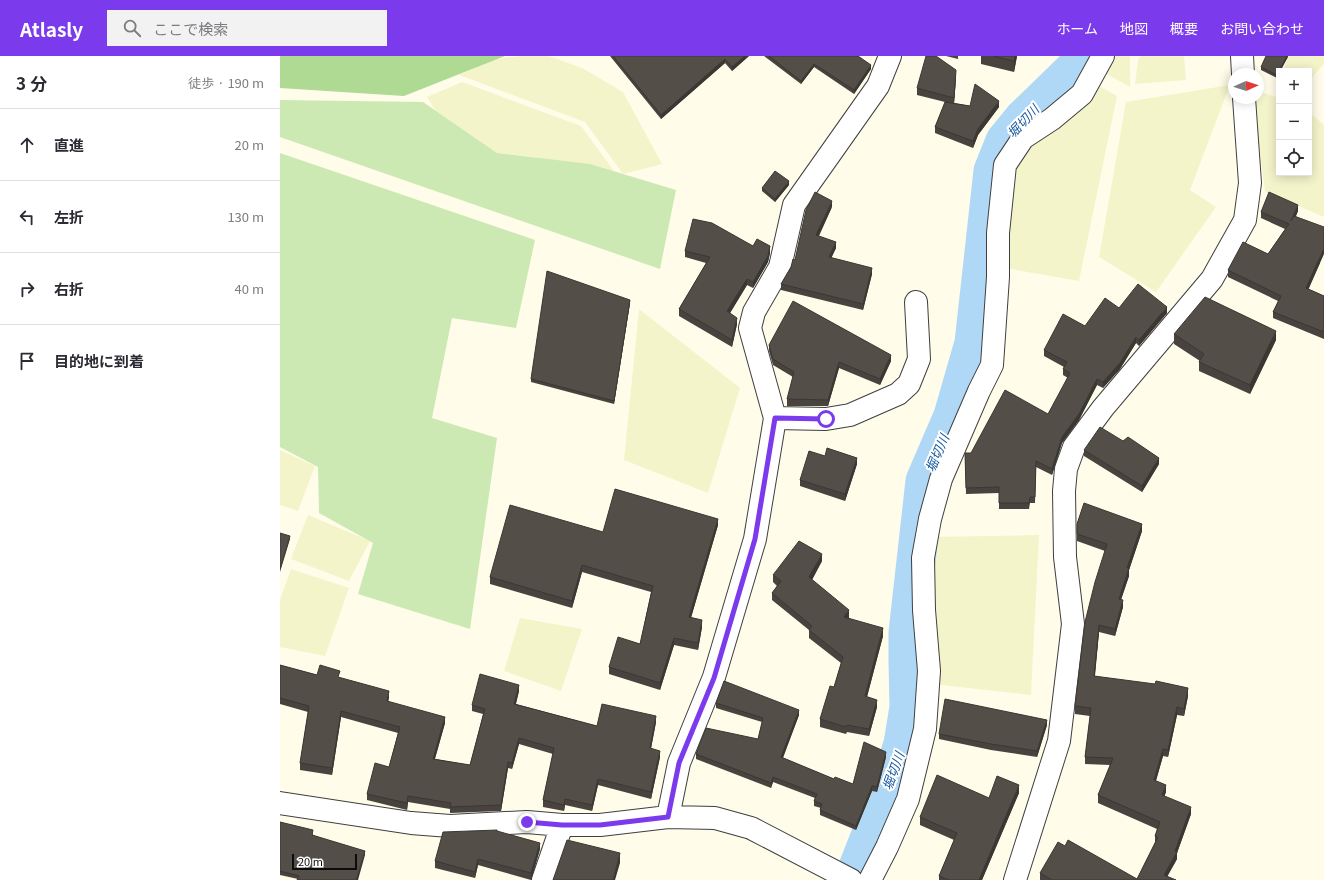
<!DOCTYPE html>
<html lang="ja">
<meta charset="utf-8">
<style>
:root{--surface:#fff;--page:#f2f2f3;--text:#2b2b33;--muted:#7c7c81;--line:#e1e1e2;--accent:#7c3aed}
body{margin:0;font-family:Georgia,"Noto Sans JP",serif;background:var(--page);color:var(--text)}
.controls{position:absolute;right:12px;top:12px;display:grid;overflow:hidden;border-radius:0px;box-shadow:0 2px 10px #0003}
.controls button{width:36px;height:36px;display:grid;place-items:center;padding:0;border:0;border-bottom:1px solid var(--line);background:var(--surface);color:var(--text);font:20px sans-serif}
.compass{position:absolute;left:948px;top:12px;width:36px;height:36px;border-radius:50%;background:var(--surface);box-shadow:0 2px 10px #0003;rotate:87deg}
.scale{position:absolute;left:12px;bottom:10px;width:65px;box-sizing:border-box;padding-left:4px;border:2px solid #0c0c0c;border-top:0;font-size:11px;line-height:14px;white-space:nowrap;color:#0c0c0c;-webkit-text-stroke:3px #fff;paint-order:stroke}
.stop{position:absolute;width:12px;height:12px;margin:-9px;border:3px solid #7c3aed;border-radius:50%;background:#fff}
.stop.end{background:#7c3aed;border-color:#fff;box-shadow:0 1px 4px #0008}
.list{margin:0;padding:0;list-style:none}
h2{display:flex;justify-content:space-between;align-items:center;height:52px;margin:0;padding:0 16px;font-size:17px}
h2 small{font-size:13px;font-weight:400;color:var(--muted)}
.list li{display:grid;grid-template-columns:26px 1fr auto;gap:12px;align-items:center;box-sizing:border-box;height:72px;padding:0 16px;border-top:1px solid var(--line)}
.list b{display:block;font-size:15px;white-space:nowrap}
.list em{font-size:13px;font-style:normal;color:var(--muted)}
.icon{flex:none;width:22px;height:22px;fill:none;stroke:currentColor;stroke-width:2;stroke-linecap:round;stroke-linejoin:round}
.map{position:relative;flex:none;width:1044px;height:824px;overflow:hidden}
header{display:flex;align-items:center;gap:24px;box-sizing:border-box;height:56px;padding:0 20px;background:var(--accent);color:#fff}
header strong{font-size:19px}
nav{display:flex;gap:22px;margin-inline-start:auto;font-size:14px}
.search{width:280px;height:36px;background:var(--page);display:flex;align-items:center;gap:10px;box-sizing:border-box;padding:0 14px;border-radius:0px;color:var(--muted);font-size:15px}
main{display:flex}
aside{flex:1;background:var(--surface)}
.map>svg:first-child{display:block}
.farmland{fill:#f4f4cb}
.green{fill:#cce9b4}
.forest{fill:#aeda94}
.lines{fill:none;stroke-linecap:round;stroke-linejoin:round}
.river{stroke:#afd7f6;stroke-width:39}
.minor-casing{stroke:#3f3f3f;stroke-width:24}
.minor{stroke:#fff;stroke-width:22}
.wall{fill:#48433e}
.shaded-wall{fill:#3b3732}
.building{fill:#544e48;stroke:#3b3732}
.route{stroke:#7c3aed;stroke-width:5}
.labels{text-anchor:middle;stroke-width:4;stroke-linejoin:round;paint-order:stroke}
.water-label{font-size:13px;font-style:italic;fill:#15589d;stroke:#fff}
</style>
<header>
<strong>Atlasly</strong>
<div class="search"><svg class="icon" aria-label="search" viewBox="0 0 24 24"><circle cx="10" cy="10" r="6"/><path d="M15 15l6 6"/></svg>ここで検索</div>
<nav><a>ホーム</a><a>地図</a><a>概要</a><a>お問い合わせ</a></nav>
</header>
<main>
<aside>
<h2>3 分<small>徒歩 · 190 m</small></h2>
<ul class="list">
<li><svg class="icon" aria-label="ahead" viewBox="0 0 24 24"><path d="M12 20V5M6 11l6-6 6 6"/></svg><div><b>直進</b></div><em>20 m</em></li>
<li><svg class="icon" aria-label="left" viewBox="0 0 24 24"><path d="M17 20v-9H6M10 6l-5 5 5 5"/></svg><div><b>左折</b></div><em>130 m</em></li>
<li><svg class="icon" aria-label="right" viewBox="0 0 24 24"><path d="M7 20v-9h11M14 6l5 5-5 5"/></svg><div><b>右折</b></div><em>40 m</em></li>
<li><svg class="icon" aria-label="arrive" viewBox="0 0 24 24"><path d="M6 21V4h12l-3 4 3 4H6"/></svg><div><b>目的地に到着</b></div></li>
</ul>
</aside>
<div class="map">
<svg width="1044" height="824" viewBox="0 0 1044 824">
<rect width="100%" height="100%" fill="#fffcea"/>
<!-- farmland -->
<path class="farmland" d="M241,0H269L302,12L343,36L382,108L343,118L305,66L179,19L216,3Z
M821,0H850V31L814,11Z
M860,0H904L906,24L855,28L858,4Z
M1007,0H1044V8L1029,25V15H1004Z
M803,21L837,40L799,225L714,210L732,93Z
M182,26L301,70L334,115L254,101L217,97L156,55L147,41Z
M950,29L910,134L936,151L876,236L819,201L846,46Z
M978,35L999,42V117H1029V56L1044,69V161L985,136L973,42H978Z
M359,253L460,332L428,437L344,404Z
M0,394L35,410L18,455L0,449Z
M28,459L90,485L69,525L11,503Z
M759,479L751,639L652,628L649,481Z
M11,513L69,532L45,600L0,591V544Z
M240,562L302,573L281,635L224,615Z"/>
<!-- green -->
<path class="green" d="M0,44L143,46L217,97L310,108L396,134L380,213L0,81Z
M0,97L255,184L236,272L172,262L152,362L217,382L190,573L78,538L93,487L39,457L38,411L0,391Z"/>
<!-- forest -->
<path class="forest" d="M0,0H225L124,40L0,32Z"/>
<g class="lines">
<!-- river -->
<path class="river" d="M573,824L609,732L623,688L629,651L628,606V577L645,425L673,360L694,287L713,115L725,85L743,63L808,0"/>
<!-- minor casing -->
<g class="minor-casing">
<path id="minor" d="M962,0L963,18
M495,362L546,363L570,359L618,338L629,328L639,303L636,246
M0,747L131,767L170,770L247,766L282,769H320L388,761L435,762L471,772L571,824
M388,761L399,707L434,621L475,483L495,362L470,272L474,256L500,211L514,149L598,30L610,0
M263,824L282,769
M590,824L607,791L628,743L645,673L649,615L644,554L643,502L650,463L661,423L699,335L712,309L718,221V177L725,109L743,82L772,63L802,38L823,0
M735,824L779,685L793,568L785,501L784,435L786,413L794,391L823,352L932,223L965,164L970,127L964,42"/>
</g>
<!-- minor -->
<use href="#minor" class="minor"/>
</g>
<!-- wall -->
<path class="wall" d="M330,0H469L452,15L445,7L381,63Z
M484,0H578L591,13L574,38L534,11L521,28Z
M666,0H678V3Z
M701,0H737L734,16L701,8Z
M1008,0L997,22L981,14V11Z
M676,21L674,47L690,50L719,51L698,79L693,92L655,77V71L665,46L637,39V32Z
M509,129L495,146L482,135V132Z
M552,151L539,180L556,192L551,202L592,218L583,254L501,234V228L515,204Z
M1018,155L1016,160L1040,207L1028,233L1044,240V283L993,262V256L998,245L948,221V214L988,198L1005,173L981,162V156Z
M473,190L490,197L488,206L473,232L467,229L450,257L457,268L452,291L399,260V253L426,207L405,201V195Z
M350,247L334,348L251,326V323Z
M839,252L887,257L859,290L856,287L840,313L823,332L817,329L799,364L782,387L772,419L756,411L755,447H750L749,453H719V437L686,438L685,397H691L768,358L788,322L783,319V313L784,311L764,300V294Z
M894,278L996,284L970,338L919,315V306L920,305L894,288Z
M489,289L611,305L600,329L559,312L548,350H507V343L513,321L493,309L489,295Z
M804,394L879,408L862,436L804,400Z
M545,400L577,408L565,445L520,430V424Z
M797,468L862,475L849,514V520L841,543L843,551L835,580L819,576L815,620L908,640L904,660L897,659L888,701L883,700L876,725L886,736L884,740L911,758L897,797V803L887,821L896,824H760V817L785,790L857,823L875,787V780L877,773L818,747V739L830,709L805,708V701L810,660L795,658V650L825,495L797,485Z
M438,469L411,562L422,571L418,594L394,589L380,634L329,618V611L360,588L371,536L302,516L292,552L210,528V521L323,476Z
M542,505L532,524L569,561V562L603,580L587,641L597,651L589,680L567,676L566,678L540,671V663L554,631L561,607L529,582V574L492,544V537L497,530L493,526V519Z
M0,609L37,619L60,622L109,641L108,646L165,667L155,703L190,709L203,658L192,655V649L239,635L236,648L317,670L376,666L371,692L380,701L371,743L318,729L312,755L285,749L284,755L263,751V744L273,698L239,688L232,713L228,712L221,755L170,757V753L128,746L127,754L87,744V738L109,711L118,677L61,661L52,719L20,714V707L28,656L0,648Z
M436,647L519,659L503,702L554,723L573,728L606,701L597,736L592,735L576,774L540,759V754L541,752L534,750V745L535,742L493,726L491,732L416,703V698L478,683L482,666L436,652Z
M767,669L757,701L711,694L659,683V678Z
M739,737L702,824H659V820L674,784L640,769V761L709,742Z
M0,766L33,778V779L85,799L18,823L0,819Z
M217,775L260,793L251,824L198,809L195,822L155,812V805Z"/>
<!-- shaded-wall -->
<path class="shaded-wall" d="M465,0H469L452,15V11Z
M735,0H737L734,16V5Z
M1007,0H1008V1L1000,15H999V18L997,22V19Z
M445,3V7L381,63V59Z
M534,8V11L521,28V25Z
M591,9V13L574,38V34Z
M676,14V21L674,49V42Z
M719,45V51L698,79L693,92V85L698,73Z
M509,125V129L495,146V143Z
M552,145V151L536,185V179Z
M1018,149V155L1011,171V165Z
M556,186V192L549,207V201Z
M490,190V197L488,206L473,232V226Z
M1044,192V198L1040,207L1026,239V232Z
M592,212V218L583,254V248Z
M467,223V229L447,262V255Z
M350,244V247L334,348V345Z
M887,251V257L859,290V284Z
M457,262V268L452,291V284Z
M996,275V284L970,338V329Z
M856,281V287L840,313L823,332V326Z
M611,299V305L600,329V323Z
M559,306V312L548,350V344Z
M817,323V329L799,364L782,387L772,419V413L782,381Z
M577,402V408L565,445V438Z
M879,402V408L862,436V430Z
M438,463V469L409,568V561Z
M862,468V475L849,514V520L839,550V543L847,512Z
M10,480V483L0,516V513Z
M542,498V505L529,529V521Z
M302,509V516L292,552V545Z
M843,544V551L835,580V573Z
M569,554V561L564,569V561Z
M422,564V571L418,594V587Z
M819,569V576L814,627V620Z
M603,572V580L585,648V640Z
M394,582V589L380,634V627Z
M239,629V635L234,654V648Z
M908,632V640L904,660V653Z
M109,635V641L107,651V645Z
M597,644V651L589,680V673Z
M897,651V659L888,701V694Z
M519,654V659L501,706V701Z
M61,655V661L52,719V712Z
M376,660V666L370,698V692Z
M165,661V667L153,709V703Z
M767,664V669L757,701V695Z
M239,682V688L232,713V707Z
M883,693V700L874,731V724Z
M380,695V701L371,743V736Z
M606,696V701L597,736V731Z
M228,706V712L221,755V749Z
M493,721V726L491,732V727Z
M318,723V729L312,755V749Z
M739,729V737L702,824H699Z
M886,729V736L882,747V739Z
M592,730V735L576,774V770Z
M128,740V746L127,754V747Z
M285,743V749L284,755V749Z
M911,751V758L897,797V803L885,824L884,819L895,795Z
M260,787V793L251,824V817Z
M85,795V799L78,824H76Z
M340,797V807L335,824H333Z
M198,803V809L195,822V816Z"/>
<!-- building -->
<path class="building" d="M333,0H465L452,11L445,3L381,59Z
M489,0H578L591,9L574,34L534,8L521,25Z
M646,0H656L676,14L674,42L637,32Z
M713,0H735L734,5Z
M986,0H1007L997,19L981,11Z
M695,28L719,45L698,73L693,85L655,71L665,46L690,50Z
M495,115L509,125L495,143L482,132Z
M535,136L552,145L536,179L556,186L549,201L592,212L583,248L501,228L511,211L513,203L515,204L526,154Z
M989,136L1018,149L1011,165L1014,160L1044,171V192L1040,201L1026,232L1044,240V276L993,256L1001,240L948,214L963,186L988,198L1009,168L981,156Z
M413,163L432,167L473,190L477,183L490,190L488,200L473,226L467,223L447,255L457,262L452,284L399,253L430,201L405,195Z
M267,215L350,244L334,345L251,323Z
M858,228L887,251L859,284L856,281L840,307L823,326L817,323L799,358L782,381L772,413L756,405L755,441H750L749,447H719V431L686,432L685,397H691L725,334L768,358L790,317L783,313L787,306L764,294L783,258L805,270L825,242L839,252Z
M925,241L996,275L970,329L919,306L924,298L894,278Z
M513,245L611,299L600,323L559,306L548,344L507,343L514,316L493,303L489,289Z
M820,371L843,385L848,381L879,402L862,430L804,394Z
M547,392L577,402L565,438L520,424L529,395L545,400Z
M335,433L438,463L409,561L422,564L418,587L394,582L380,627L329,611L338,581L360,588L373,530L302,509L292,545L210,521L230,449L323,476Z
M804,447L862,468L847,512H849L839,543L843,544L835,573L819,569L814,620L875,628L876,625L908,632L904,653L897,651L888,694L883,693L874,724L886,729L882,739L911,751L895,795L897,796L884,819L896,824H772L760,817L778,786L785,790L788,784L857,823L878,781L875,780L880,766L818,739L833,702L805,701L811,652L795,650L805,566L815,526L827,488L797,478V468Z
M0,477L10,480L0,513Z
M519,485L542,498L529,521L569,554L564,561L603,572L585,640L597,644L589,673L567,669L566,671L540,663L550,630L554,631L563,601L529,574L532,570L492,537L501,525L493,519Z
M0,609L37,619L40,609L60,615L58,621L109,635L107,645L165,661L153,703L190,709L205,653L192,649L200,618L239,629L234,648L317,670L322,648L376,660L370,692L380,695L371,736L318,723L312,749L285,743L284,749L263,744L274,692L239,682L232,707L228,706L221,749L170,751L171,747L128,740L127,747L87,738L95,707L109,711L120,671L61,655L52,712L20,707L29,650L0,642Z
M444,625L519,654L501,701L554,723L555,721L573,728L584,686L606,696L597,731L592,730L576,770L540,754L542,748L534,745L537,738L493,721L491,727L416,698L426,672L478,683L483,662L436,647Z
M665,643L767,664L757,695L711,688L659,678Z
M657,719L709,742L717,720L739,729L699,824H669L659,820L677,777L640,761Z
M0,766L33,774L32,779L85,795L76,824H17L19,820L0,815Z
M217,774V775L260,787L251,817L198,803L195,816L155,805L163,776Z
M287,784L340,797L333,824H273Z"/>
<g class="lines">
<!-- route -->
<path class="route" d="M247,766L282,769H320L388,761L399,707L434,622L475,483L495,362L546,363"/>
</g>
<g class="labels">
<!-- water labels -->
<g class="water-label">
<text transform="translate(743 65) rotate(-47)" y="5">堀切川</text>
<text transform="translate(657 397) rotate(-67)" y="5">堀切川</text>
<text transform="translate(613 715) rotate(-70)" y="5">堀切川</text>
</g>
</g>
</svg>
<div class="controls">
<button>+</button>
<button>−</button>
<button><svg class="icon" aria-label="locate" viewBox="0 0 24 24"><circle cx="12" cy="12" r="6"/><path d="M12 2v4M12 18v4M2 12h4M18 12h4"/></svg></button>
</div>
<svg class="compass" viewBox="-18 -18 36 36"><path d="M0-13l5 13h-10z" fill="#e53935"/><path d="M0 13l5-13h-10z" fill="#7c7c81"/></svg>
<div class="scale">20 m</div>
<div class="stop" style="left:546px;top:363px"></div>
<div class="stop end" style="left:247px;top:766px"></div>
</div>
</main>
